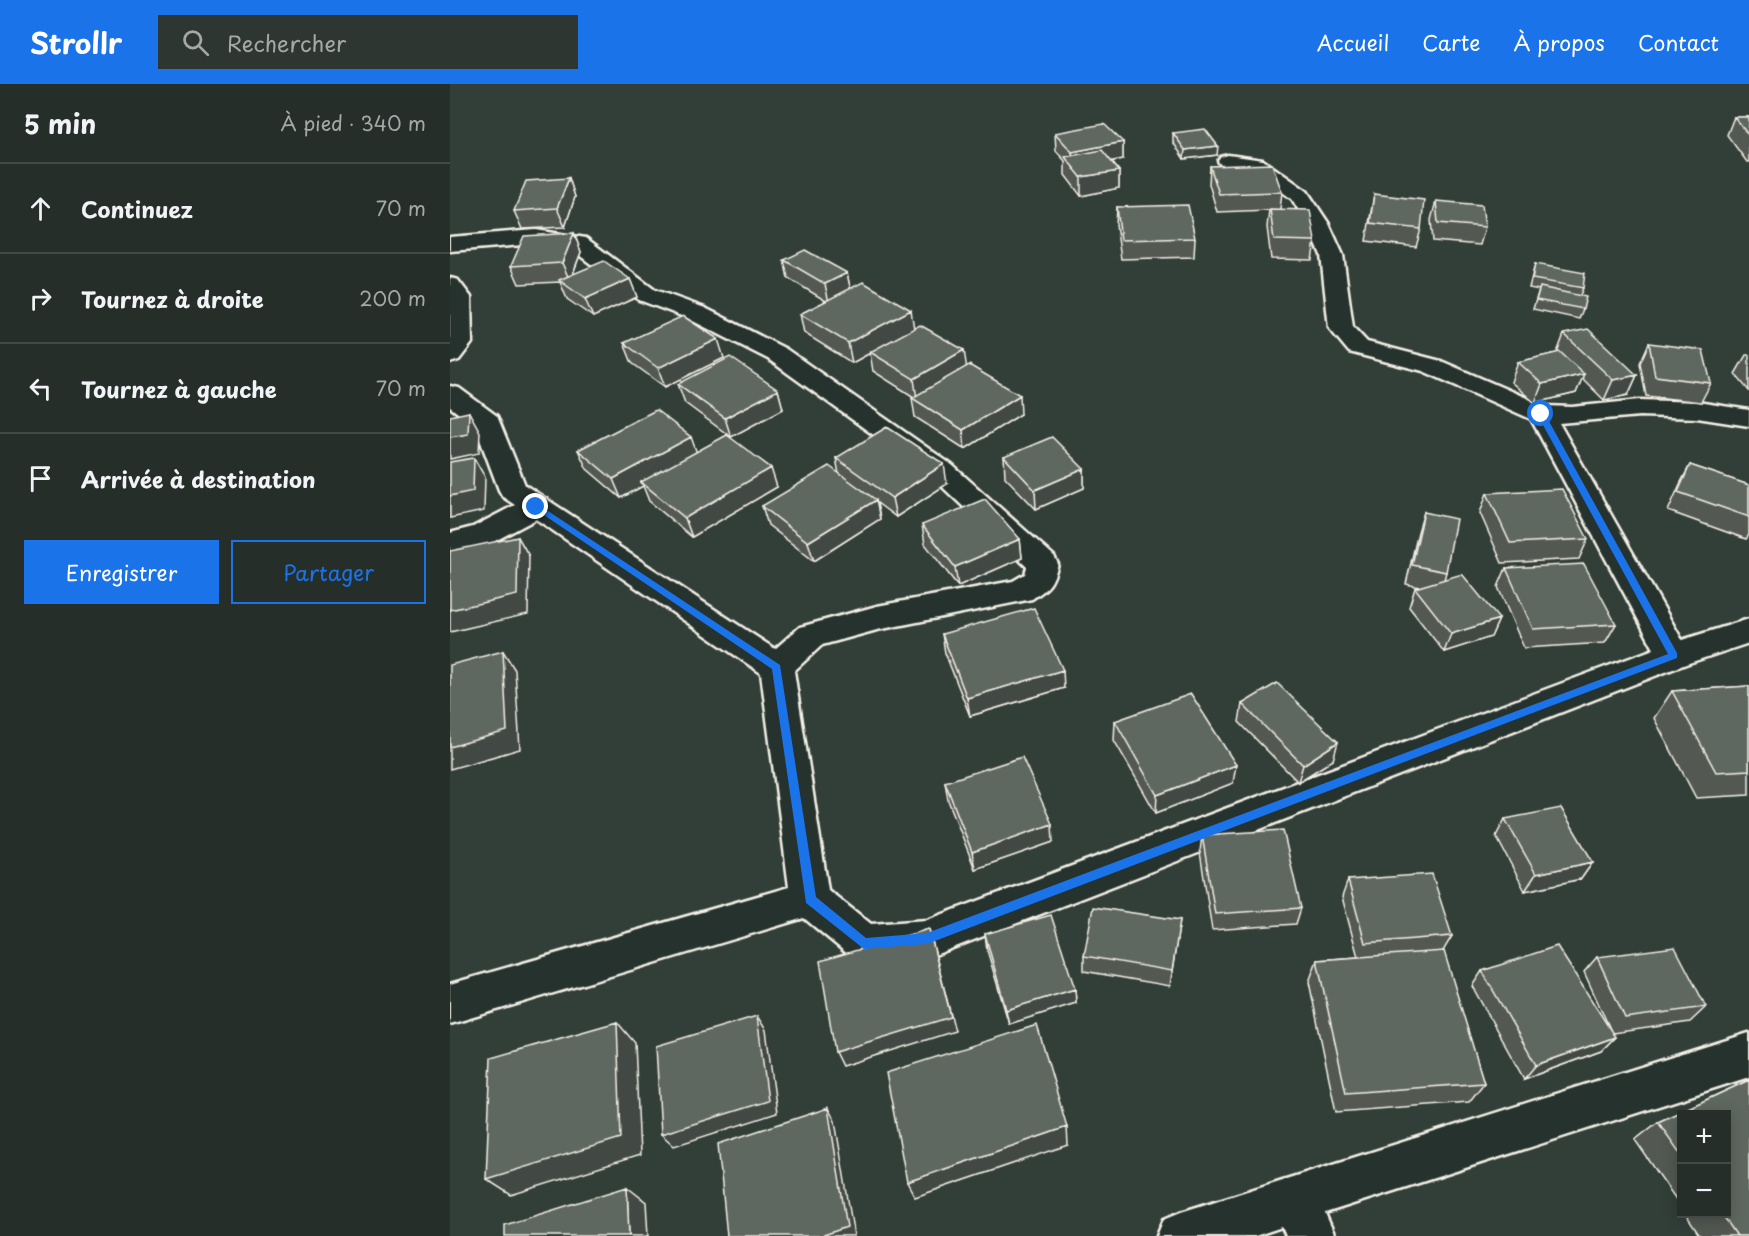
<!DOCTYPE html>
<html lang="fr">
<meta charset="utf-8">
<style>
:root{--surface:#262e2a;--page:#2e3632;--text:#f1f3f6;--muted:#a4a8a8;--line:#424a47;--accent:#1a73e8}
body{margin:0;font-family:"Playpen Sans",sans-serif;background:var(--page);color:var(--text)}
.controls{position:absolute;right:18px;bottom:18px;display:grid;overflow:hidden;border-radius:0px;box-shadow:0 3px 15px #0003}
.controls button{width:54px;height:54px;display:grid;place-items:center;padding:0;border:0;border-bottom:2px solid var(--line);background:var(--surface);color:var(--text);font:30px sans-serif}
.stop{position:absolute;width:18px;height:18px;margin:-14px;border:4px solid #1a73e8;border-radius:50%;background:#fff}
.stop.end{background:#1a73e8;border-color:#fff;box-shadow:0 2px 6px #0008}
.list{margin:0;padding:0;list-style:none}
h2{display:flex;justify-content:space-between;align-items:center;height:78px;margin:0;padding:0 24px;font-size:26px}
h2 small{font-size:20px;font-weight:400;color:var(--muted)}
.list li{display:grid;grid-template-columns:39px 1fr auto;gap:18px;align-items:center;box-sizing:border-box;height:90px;padding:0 24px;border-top:2px solid var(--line)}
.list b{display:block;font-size:22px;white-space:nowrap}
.list em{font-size:20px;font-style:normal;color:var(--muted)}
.actions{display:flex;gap:12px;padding:18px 24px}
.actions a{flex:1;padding:14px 0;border:2px solid var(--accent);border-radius:0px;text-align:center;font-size:21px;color:var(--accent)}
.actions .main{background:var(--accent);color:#fff}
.icon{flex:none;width:33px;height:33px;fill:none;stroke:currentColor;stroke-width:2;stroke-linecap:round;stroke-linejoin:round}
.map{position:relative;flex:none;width:1299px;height:1152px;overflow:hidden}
header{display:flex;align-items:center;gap:36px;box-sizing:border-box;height:84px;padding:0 30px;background:var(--accent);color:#fff}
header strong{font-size:28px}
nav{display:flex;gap:33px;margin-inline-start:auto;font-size:21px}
.search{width:420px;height:54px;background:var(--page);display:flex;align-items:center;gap:15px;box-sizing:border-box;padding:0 21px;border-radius:0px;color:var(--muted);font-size:22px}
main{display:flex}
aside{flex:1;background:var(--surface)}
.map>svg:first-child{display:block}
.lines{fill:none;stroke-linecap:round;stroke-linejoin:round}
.street-casing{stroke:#f4f1e8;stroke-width:5}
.street{fill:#26332d;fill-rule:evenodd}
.wall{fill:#525953;stroke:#f4f1e8;stroke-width:1.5}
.shaded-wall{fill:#424944;stroke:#f4f1e8;stroke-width:1.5}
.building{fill:#5f6861;stroke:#f4f1e8;stroke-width:1.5}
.route{fill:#1a73e8}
</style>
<header>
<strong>Strollr</strong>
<div class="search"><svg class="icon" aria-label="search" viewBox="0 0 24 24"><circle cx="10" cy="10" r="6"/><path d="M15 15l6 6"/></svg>Rechercher</div>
<nav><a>Accueil</a><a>Carte</a><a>À propos</a><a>Contact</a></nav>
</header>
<main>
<aside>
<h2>5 min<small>À pied · 340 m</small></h2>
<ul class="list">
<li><svg class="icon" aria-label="ahead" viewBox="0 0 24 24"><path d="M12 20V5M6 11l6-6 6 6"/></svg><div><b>Continuez</b></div><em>70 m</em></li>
<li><svg class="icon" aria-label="right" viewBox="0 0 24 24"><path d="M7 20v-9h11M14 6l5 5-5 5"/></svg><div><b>Tournez à droite</b></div><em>200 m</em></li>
<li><svg class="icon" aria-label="left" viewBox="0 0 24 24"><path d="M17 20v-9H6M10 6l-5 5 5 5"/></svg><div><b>Tournez à gauche</b></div><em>70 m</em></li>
<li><svg class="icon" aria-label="arrive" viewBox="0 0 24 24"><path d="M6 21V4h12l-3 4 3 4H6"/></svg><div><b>Arrivée à destination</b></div></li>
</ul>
<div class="actions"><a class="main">Enregistrer</a><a>Partager</a></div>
</aside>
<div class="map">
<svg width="1299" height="1152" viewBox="0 0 1299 1152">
<rect width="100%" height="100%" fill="#323e38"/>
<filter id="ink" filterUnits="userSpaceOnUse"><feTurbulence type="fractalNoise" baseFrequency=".0167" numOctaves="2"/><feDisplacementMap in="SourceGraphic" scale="12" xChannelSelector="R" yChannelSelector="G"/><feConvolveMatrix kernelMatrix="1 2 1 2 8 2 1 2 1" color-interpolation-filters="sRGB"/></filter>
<g filter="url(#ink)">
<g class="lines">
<!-- street casing -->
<g class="street-casing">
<path id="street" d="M778,71L813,76L857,107L879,140L893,171L903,243L917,258L991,277L1095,322L1122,323L1190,316L1247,318L1299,326V342L1247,334L1190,332L1109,339L1232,556L1299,535V559L1236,580L477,874L414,878L400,872L354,834L0,940V900L339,803L311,589L86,435L43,458L0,469V449L23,443L65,421L53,413L49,406L25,342L0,323V302L9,304L47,332L75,401L325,565L350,543L427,522L563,497L575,490L577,483L482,393L318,275L237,234L189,216L121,165L86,160L0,167V153L86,146L136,154L205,206L255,224L336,265L502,381L604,472L608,480C602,500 600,503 582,515L427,546L372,561L344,587L378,806L421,840L477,836L1204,565L1081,335L973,287L899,268L879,244L871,171L857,140L842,115L801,85L771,81L768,77L771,73Z
M0,194L8,196L21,213L22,259L9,276L0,279Z
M1299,949V993L875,1129L885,1152H836L832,1143L805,1152H707L714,1135L731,1128Z"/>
</g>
<!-- street -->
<use href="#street" class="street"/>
</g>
<!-- wall -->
<path class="wall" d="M1284,33H1299V78H1297L1277,51Z
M605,49L673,58V75L662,78L669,87V104L631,112L615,91V77L606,67Z
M723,49L767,71L734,75L723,58Z
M760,82L832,108L830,125L865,157L862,176L821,175L817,143L819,126L767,128L759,100Z
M119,94L125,113L115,143L72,145L64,127Z
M924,110L971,145L966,163L916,157Z
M986,117L1035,143L1030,161L983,157L981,136Z
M667,123L745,154L744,173L671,175L666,141Z
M124,149L131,168L123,190L180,195L187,213L143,233L117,215L110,198L69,200L61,182Z
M334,176L397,189L400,204L464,244L516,283L571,330L515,365L465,333L462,314L464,313L423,287L420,269L402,279L354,249L350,230L376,217L338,194Z
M1085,180L1133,204L1130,211L1133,225L1129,235L1083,225L1089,206L1079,204Z
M1114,250L1187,291L1178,311L1154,316L1132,294L1126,309L1085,319L1061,298L1068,278L1107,269Z
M174,259L274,274L215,303L182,279Z
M1199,259L1261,299L1251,318L1196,312L1190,279Z
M1296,271H1299V307L1285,290Z
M228,300L328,306L333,325L281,353L235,319Z
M128,366L246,368L327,403L242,453L199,417L193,402L171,414L137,385Z
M554,373L634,385V404L586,425L555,393Z
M386,374L497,400L446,433L427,419L430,435L364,477L318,441L312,422L389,390Z
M1240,381L1299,401V451L1296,455L1218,427L1230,400Z
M1037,409L1138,455L1129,475L1052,479L1030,429Z
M974,428L996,488L994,496L1049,535L1041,553L994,568L959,523L965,504L969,503L956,500L968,448Z
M472,441L570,455L572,474L508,502L475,460Z
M1056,484L1166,540L1155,559L1074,564L1048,503Z
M492,550L614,604L520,632L495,569Z
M1299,602V711L1246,714L1204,634L1222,607Z
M792,620L883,676L848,698L789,638Z
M665,637L783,699L706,729L664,656Z
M495,698L603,758L525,785L498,716Z
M1055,735L1143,778L1131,795L1075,807L1046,752Z
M752,751L851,824L846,840L762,846L750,768Z
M898,796L1002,852L993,867L1034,999L1019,1018L886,1028L859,898L867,876L908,873L892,813Z
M730,836L720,902L634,887V872Z
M535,850L625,905L626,919L559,940L537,866Z
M1147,873L1256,923L1240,938L1162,949L1165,953L1151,967L1074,995L1022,902L1032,887L1160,945L1134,888Z
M1299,996V1152H1250L1235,1130H1276V1030H1232V1124L1185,1056L1208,1038Z"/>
<!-- shaded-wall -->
<path class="shaded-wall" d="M673,58V75L624,85L623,83L622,68Z
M768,62L767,71L734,75L735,66Z
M669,87V104L631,112V93Z
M119,94L125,113L115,143L107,124Z
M124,149L131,168L120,197L112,179Z
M397,189L401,208L379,219L375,200Z
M180,195L187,213L143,233L135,215Z
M461,226L464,245L402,279L398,259Z
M268,255L274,274L215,303L208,284Z
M514,266L517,286L467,315L464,295Z
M1134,290L1126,309L1085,319L1092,300Z
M1187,291L1178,311L1154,316L1163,296Z
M328,306L333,325L281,353L275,334Z
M570,311L571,330L515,365L513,346Z
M19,328L30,348L29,369L0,375V353Z
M241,353L248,372L191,398L193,402L171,414L163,395Z
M24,374L35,393L34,427L0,434V412Z
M494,380L497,400L446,433L442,414Z
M321,384L327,403L242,453L235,434Z
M634,385V404L586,425L585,406Z
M426,416L430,435L364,477L358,458Z
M68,453L79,472L78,530L0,548V526Z
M570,455L572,474L508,502L505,483Z
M1049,535L1041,553L994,568L1001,550Z
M53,567L65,586L70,665L0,685V663Z
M613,586L614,604L520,632L517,614Z
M888,658L883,676L848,698L853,681Z
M786,681L783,699L706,729L707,711Z
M602,740L603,758L525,785L522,768Z
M1143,778L1131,795L1075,807L1086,790Z
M479,845L505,947L392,982L385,968Z
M625,905L626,919L559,940L556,926Z
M307,932L316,946L327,1029L224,1062L211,1050Z
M167,938L185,959L190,1071L61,1111L36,1095Z
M1165,953L1151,967L1074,995L1086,981Z
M378,1024L385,1037L404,1152H371Z
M617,1043L618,1061L465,1113L457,1098Z
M177,1103L196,1118L198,1152H179Z"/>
<!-- building -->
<path class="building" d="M1284,33H1299V52Z
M654,40L673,58L622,68L605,49Z
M755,45L768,62L735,66L723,49Z
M652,66L669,87L631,93L615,73Z
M822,80L832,108L769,110L760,82Z
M119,94L107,124L64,127L76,97Z
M924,110L974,116L971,145L920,139Z
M986,117L1032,121L1035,143L988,139Z
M738,121L745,154L671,156L667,123Z
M820,125L860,126L865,157L824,156Z
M124,149L112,179L61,182L74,152Z
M355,166L397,189L375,200L334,176Z
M154,177L180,195L135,215L109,196Z
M1085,180L1135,189L1133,204L1082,195Z
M413,198L461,226L398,259L350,230Z
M1090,203L1136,213L1133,225L1086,216Z
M233,232L268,255L208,284L174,259Z
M470,241L514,266L464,295L420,268Z
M1138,245L1187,291L1163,296L1114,250Z
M1199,259L1253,266L1261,299L1205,292Z
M1110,268L1134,290L1092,300L1068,278Z
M280,273L328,306L275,334L228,300Z
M519,281L570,311L513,346L462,314Z
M206,326L241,353L163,395L128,366Z
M19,328L18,350L0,353V332Z
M437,343L494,380L442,414L386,374Z
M277,351L321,384L235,434L191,398Z
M602,353L634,385L585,406L554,373Z
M24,374L23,407L0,412V378Z
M1240,381L1299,401V433L1228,408Z
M379,382L426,416L358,458L312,422Z
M1112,405L1138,455L1060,459L1037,409Z
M535,415L570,455L505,483L472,441Z
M974,428L1006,435L996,488L962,481Z
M68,453L67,511L0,526V467Z
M1134,480L1166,540L1083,545L1056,484Z
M1012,490L1049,535L1001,550L965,504Z
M584,524L613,586L517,614L492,550Z
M53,567L57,647L0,663V581Z
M827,599L888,658L853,681L792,620Z
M1299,602V686L1266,688L1222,607Z
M741,610L786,681L707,711L665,637Z
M572,673L602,740L522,768L495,698Z
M1111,724L1143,778L1086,790L1055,735Z
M833,746L851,824L765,830L752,751Z
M982,790L1002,852L915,859L898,796Z
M643,823L730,836L722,887L634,872Z
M601,831L625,905L556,926L535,850Z
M479,845L501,933L385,968L370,877Z
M1107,862L1165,953L1086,981L1032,887Z
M1225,863L1256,923L1175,934L1147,873Z
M994,867L1034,999L896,1009L867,876Z
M307,932L318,1017L211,1050L206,962Z
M167,938L171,1054L36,1095L41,974Z
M587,941L617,1043L457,1098L436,989Z
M1299,996V1152H1287L1272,1130H1276V1030H1232V1072L1208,1038Z
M378,1024L397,1143L371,1152H277L268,1060Z
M177,1103L179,1152H55V1141Z"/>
</g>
<!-- route -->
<path class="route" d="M1091,328L1095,330L1227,569V574L477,860L414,865L356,819L322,585L82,423L89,421L330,581L366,813L416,854L477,849L1218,570L1087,330Z"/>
</svg>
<div class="controls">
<button>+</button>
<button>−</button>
</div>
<div class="stop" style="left:1091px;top:330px"></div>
<div class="stop end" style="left:86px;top:423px"></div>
</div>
</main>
